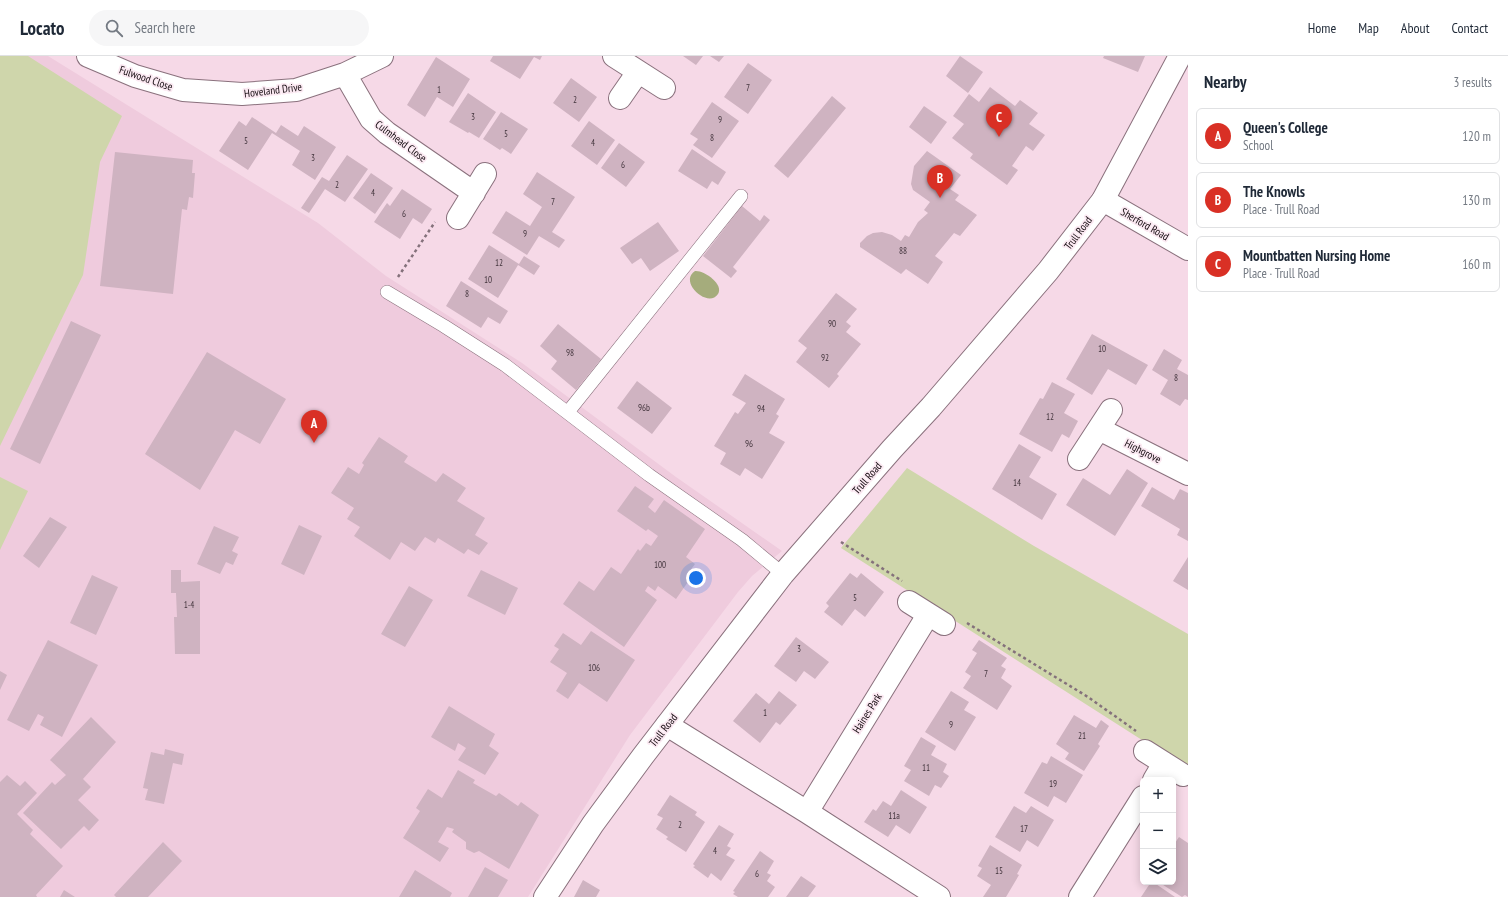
<!DOCTYPE html>
<meta charset="utf-8">
<style>
:root{--surface:#fff;--page:#f6f6f7;--text:#1f2937;--muted:#747a83;--line:#e0e1e3;--accent:#d93025}
body{margin:0;font-family:"PT Sans Narrow",sans-serif;background:var(--page);color:var(--text)}
.controls{position:absolute;right:12px;bottom:12px;display:grid;overflow:hidden;border-radius:6px;box-shadow:0 2px 10px #0003}
.controls button{width:36px;height:36px;display:grid;place-items:center;padding:0;border:0;border-bottom:1px solid var(--line);background:var(--surface);color:var(--text);font:20px sans-serif}
.you{position:absolute;left:696px;top:522px;width:14px;height:14px;margin:-10px;border:3px solid #fff;border-radius:50%;background:#1a73e8;box-shadow:0 0 0 6px #1a73e833}
.badge{display:grid;place-items:center;width:26px;height:26px;border-radius:50%;background:var(--accent);color:#fff;font-size:13px;font-weight:700}
.pin{position:absolute;translate:-50% -33px;filter:drop-shadow(0 1px 2px #0008)}
.pin::after{content:'';position:absolute;top:21px;width:14px;height:12px;background:inherit;clip-path:polygon(0 0,100% 0,50% 100%)}
.list{margin:0;padding:0;list-style:none}
h2{display:flex;justify-content:space-between;align-items:center;height:52px;margin:0;padding:0 16px;font-size:17px}
h2 small{font-size:13px;font-weight:400;color:var(--muted)}
.list li{display:grid;grid-template-columns:26px 1fr auto;gap:12px;align-items:center;box-sizing:border-box;height:56px;margin:0 8px 8px;padding:0 8px;border:1px solid var(--line);border-radius:6px}
.list b{display:block;font-size:15px;white-space:nowrap}
.list p{margin:0;font-size:13px;white-space:nowrap;color:var(--muted)}
.list em{font-size:13px;font-style:normal;color:var(--muted)}
.icon{flex:none;width:22px;height:22px;fill:none;stroke:currentColor;stroke-width:2;stroke-linecap:round;stroke-linejoin:round}
.map{position:relative;flex:none;width:1188px;height:841px;overflow:hidden}
header{display:flex;align-items:center;gap:24px;box-sizing:border-box;height:56px;padding:0 20px;background:var(--surface);border-bottom:1px solid var(--line)}
header strong{font-size:19px}
nav{display:flex;gap:22px;margin-inline-start:auto;font-size:14px}
.search{width:280px;height:36px;background:var(--page);display:flex;align-items:center;gap:10px;box-sizing:border-box;padding:0 14px;border-radius:22px;color:var(--muted);font-size:15px}
main{display:flex}
aside{flex:1;background:var(--surface)}
.map>svg:first-child{display:block}
.built{fill:#efcbdd}
.green{fill:#cfd6ab}
.water{fill:#a5ac7c}
.building{fill:#cfb3c1}
.lines{fill:none;stroke-linecap:round;stroke-linejoin:round}
.service-casing{stroke:#8a717d;stroke-width:14}
.minor-casing{stroke:#8a717d;stroke-width:24}
.tertiary-casing{stroke:#8a717d;stroke-width:24}
.path{stroke:#84717b;stroke-width:2.5;stroke-dasharray:3 3;stroke-linecap:butt}
.service{stroke:#fff;stroke-width:13}
.minor{stroke:#fff;stroke-width:22}
.tertiary{stroke:#fff;stroke-width:22}
.labels{text-anchor:middle;stroke-width:3.5;stroke-linejoin:round;paint-order:stroke}
.number-label{font-size:9px;fill:#42343c}
.street-label{font-size:11px;fill:#130a0f;stroke:#fbe9f2}
</style>
<header>
<strong>Locato</strong>
<div class="search"><svg class="icon" aria-label="search" viewBox="0 0 24 24"><circle cx="10" cy="10" r="6"/><path d="M15 15l6 6"/></svg>Search here</div>
<nav><a>Home</a><a>Map</a><a>About</a><a>Contact</a></nav>
</header>
<main>
<div class="map">
<svg width="1188" height="841" viewBox="0 0 1188 841">
<rect width="100%" height="100%" fill="#f6d9e7"/>
<!-- built -->
<path class="built" d="M0,0H48L318,167L386,220L522,307L676,421L782,495L752,520L738,536L630,679L528,841H0Z"/>
<!-- green -->
<path class="green" d="M0,0H28L122,60L100,106L83,219L0,390Z
M907,412L1034,490L1188,578V715L1142,684L841,492Z
M0,421L28,435L0,494Z"/>
<!-- water -->
<path class="water" d="M695,215C704,214 724,228 718,238C708,253 678,226 695,215Z"/>
<!-- building -->
<path class="building" d="M493,0H542L540,4L534,1L520,23L490,5Z
M683,0H703L696,9Z
M710,0H724L719,6Z
M960,0L983,16L968,37L946,20Z
M1104,0H1145L1138,16L1103,2Z
M436,1L470,23L453,51L437,41L425,61L407,49Z
M748,7L772,24L748,58L724,41Z
M571,22L597,41L579,66L553,47Z
M990,31L1015,50L1020,44L1038,57L1029,68L1045,79L1033,95L1026,90L1012,110L1018,114L1007,129L970,102L973,98L952,82L964,68L953,60L969,38L979,46Z
M468,37L496,56L479,82L469,76L468,77L449,66Z
M832,40L846,52L788,122L774,110Z
M712,46L739,65L712,102L693,89L698,83L690,78Z
M924,50L947,66L931,88L909,71Z
M501,56L528,73L511,98L502,92L500,94L483,83Z
M252,61L276,77L281,69L298,80L304,70L336,91L315,124L292,109L300,95L272,77L248,114L219,95L239,65L246,70Z
M589,65L615,84L597,109L571,90Z
M619,87L645,106L626,131L601,112Z
M692,93L726,116L718,129L712,125L707,133L678,115Z
M927,95L961,119L950,133L959,139L955,144L977,159L960,180L954,177L935,200L943,206L928,228L906,213L901,218L860,191V187L867,180L873,177L882,176L892,179L901,185L905,179L909,181L918,166L928,157L924,154L930,146L913,134L911,128L914,110Z
M115,96L193,104L192,117H195L193,142L189,141L187,154L182,153L173,238L100,230Z
M347,99L368,113L345,146L325,133L309,157L301,152L322,121L329,125Z
M537,116L575,141L552,176L565,184L559,192L539,180L527,199L492,177L506,155L530,170L542,151L523,138Z
M371,117L393,132L375,158L353,142Z
M402,133L432,153L422,168L413,162L400,183L374,166L387,147L390,150Z
M742,150L760,165L764,159L770,164L733,211L737,215L731,222L703,200Z
M658,166L679,195L650,215L641,202L632,208L620,192Z
M489,189L519,208L524,200L540,210L534,219L518,209L498,242L468,223Z
M461,225L508,255L500,268L488,261L481,272L446,250Z
M836,237L857,253L846,266L851,270L846,276L861,288L837,318L839,320L829,332L796,306L807,292L798,285Z
M71,265L101,279L40,408L10,393Z
M558,268L601,303L576,334L551,313L557,305L540,290Z
M1092,278L1148,309L1136,329L1108,313L1092,339L1066,323Z
M1164,293L1182,304L1177,313L1188,319V344L1185,343L1180,350L1160,338L1168,324L1152,314Z
M207,296L286,343L260,388L235,374L200,434L145,398Z
M745,318L785,343L776,358L779,360L769,377L785,386L762,423L745,412L740,420L720,408L726,397L714,390L735,356L738,358L746,347L732,339Z
M637,325L672,352L652,378L617,352Z
M1052,326L1075,338L1064,357L1078,365L1069,382L1062,378L1052,396L1019,378L1040,342L1043,343Z
M379,381L408,400L404,406L436,426L443,417L466,432L457,445L485,462L475,479L488,487L479,499L468,493L464,498L438,482L435,487L425,481L415,495L401,486L390,504L354,480L360,471L347,463L354,452L331,437L348,411L359,418L364,409L362,407Z
M1019,388L1041,401L1029,421L1057,438L1042,464L992,433Z
M1127,413L1148,427L1115,480L1066,449L1083,422L1110,439Z
M635,430L654,443L648,451L655,457L664,444L705,473L686,501L695,508L686,520L690,523L676,543L658,530L655,535L648,530L645,535L657,544L624,591L563,548L579,525L594,535L611,511L621,518L638,493L640,495L646,487L651,490L658,480L648,473L646,475L617,455Z
M1152,431L1174,444L1180,433L1188,437V485L1177,479L1180,473L1141,450Z
M50,461L67,471L39,512L23,500Z
M299,469L322,480L304,519L281,508Z
M214,470L239,481L232,495L238,498L233,509L226,506L220,518L197,508Z
M1188,501V534L1173,525Z
M171,514H181V526L200,525V598H175L174,561H177L176,537H171Z
M481,514L518,532L505,559L467,540Z
M850,517L857,522L861,517L884,536L865,561L855,553L842,570L824,556L829,550L826,547Z
M92,519L118,531L96,579L70,567Z
M409,530L433,544L405,591L381,578Z
M591,575L635,604L607,646L579,627L568,643L556,635L567,617L550,606L559,593L554,590L563,577L581,589Z
M796,581L829,606L815,623L804,615L796,626L774,610Z
M48,584L98,609L62,681L40,669L44,661L38,658L29,675L7,664Z
M979,584L1007,602L1001,610L1006,613L1001,622L1012,630L997,654L963,632L971,620L965,616L977,597L972,594Z
M0,615L7,619L0,634Z
M779,635L797,649L780,669L776,666L760,687L733,665L756,637L769,648Z
M951,635L969,646L964,654L976,661L955,695L925,676Z
M449,650L495,678L489,690L499,697L485,719L458,704L466,692L458,687L455,695L431,681Z
M1074,659L1096,672L1101,664L1109,670L1098,688L1100,690L1084,715L1065,703L1069,697L1056,688Z
M91,661L116,686L83,723L91,731L78,744L99,764L89,775L84,770L61,793L23,757L52,726L55,729L66,719L50,704Z
M921,681L936,690L931,699L947,708L943,716L949,720L941,732L935,729L929,740L904,725L911,714L904,710Z
M165,693L184,698L182,709L173,707L164,748L145,744L148,733L143,732L151,696L164,699Z
M1051,700L1083,719L1066,747L1054,740L1048,751L1024,737L1042,706L1047,708Z
M458,714L475,724L473,727L496,740L499,737L518,750L521,746L539,759L509,813L479,795L474,797L466,793V786L452,776L454,773L447,771L438,786L449,792L440,806L403,782L420,755L416,752L428,733L442,742Z
M7,719L20,730L25,725L37,737L17,758L33,774L30,778L63,810L36,839L37,841H0V726Z
M901,734L927,751L910,778L896,769L888,781L864,766L873,753L876,755L883,745L891,750Z
M670,739L697,756L695,759L705,766L686,796L666,783L668,781L656,773L663,762L657,759Z
M1014,750L1026,757L1031,750L1054,764L1038,791L1027,784L1020,796L995,781Z
M719,769L734,778L727,790L731,792L726,799L735,804L721,825L711,817L708,822L693,811L695,810L693,808Z
M1179,781L1188,787V841L1185,839L1182,841L1160,827L1173,826V790Z
M163,786L182,805L148,841H116L114,839Z
M990,789L1022,809L1017,818L1019,819L1006,841H983L991,829L977,820L982,812L978,810Z
M760,795L774,805L767,817L771,819L767,825L775,831L768,841H738L733,838L735,836L733,835Z
M485,811L508,824L498,841H468Z
M415,814L452,837L450,841H399Z
M801,820L816,830L808,841H786Z
M583,824L600,834L596,841H574Z
M1151,826H1153L1175,841H1141Z
M64,834L75,841H60Z"/>
<g class="lines">
<!-- service casing -->
<g class="service-casing">
<path id="service" d="M387,236L444,270L505,309L649,419L742,484L783,518
M568,356L741,140"/>
</g>
<!-- minor casing -->
<g class="minor-casing">
<path id="minor" d="M88,0L135,20L183,34L242,38L296,34L345,18L382,0
M614,0L664,32
M345,18L371,63L387,77L474,137
M620,42L638,16
M1103,144L1188,193
M458,162L485,118
M1099,373L1188,418
M1079,403L1111,354
M909,546L944,568
M667,669L807,756L939,841
M1145,695L1183,719
M1154,724L1164,707
M807,756L928,559
M1080,841L1143,741"/>
</g>
<!-- tertiary casing -->
<g class="tertiary-casing">
<path id="tertiary" d="M545,841L593,768L643,700L783,518L892,393L931,351L1048,215L1103,144L1180,0"/>
</g>
<!-- path -->
<path class="path" d="M398,221L435,166
M841,486L902,525
M967,567L1088,641L1136,675"/>
<!-- service -->
<use href="#service" class="service"/>
<!-- minor -->
<use href="#minor" class="minor"/>
<!-- tertiary -->
<use href="#tertiary" class="tertiary"/>
</g>
<g class="labels">
<!-- number labels -->
<g class="number-label">
<text x="748" y="35">7</text>
<text x="439" y="37">1</text>
<text x="575" y="47">2</text>
<text x="473" y="64">3</text>
<text x="720" y="67">9</text>
<text x="506" y="81">5</text>
<text x="712" y="85">8</text>
<text x="246" y="88">5</text>
<text x="593" y="90">4</text>
<text x="313" y="105">3</text>
<text x="623" y="112">6</text>
<text x="337" y="132">2</text>
<text x="373" y="140">4</text>
<text x="553" y="149">7</text>
<text x="404" y="161">6</text>
<text x="525" y="181">9</text>
<text x="903" y="198">88</text>
<text x="499" y="210">12</text>
<text x="488" y="227">10</text>
<text x="467" y="241">8</text>
<text x="832" y="271">90</text>
<text x="1102" y="296">10</text>
<text x="570" y="300">98</text>
<text x="825" y="305">92</text>
<text x="1176" y="325">8</text>
<text x="644" y="355">96b</text>
<text x="761" y="356">94</text>
<text x="1050" y="364">12</text>
<text x="749" y="391">96</text>
<text x="1017" y="430">14</text>
<text x="660" y="512">100</text>
<text x="855" y="545">5</text>
<text x="189" y="552">1-4</text>
<text x="799" y="596">3</text>
<text x="594" y="615">106</text>
<text x="986" y="621">7</text>
<text x="765" y="660">1</text>
<text x="951" y="672">9</text>
<text x="1082" y="683">21</text>
<text x="926" y="715">11</text>
<text x="1053" y="731">19</text>
<text x="894" y="763">11a</text>
<text x="680" y="772">2</text>
<text x="1024" y="776">17</text>
<text x="715" y="798">4</text>
<text x="999" y="818">15</text>
<text x="757" y="821">6</text>
</g>
<!-- street labels -->
<g class="street-label">
<text transform="translate(146 22) rotate(19)" y="4">Fulwood Close</text>
<text transform="translate(273 34) rotate(-7)" y="4">Hoveland Drive</text>
<text transform="translate(401 85) rotate(37)" y="4">Culmhead Close</text>
<text transform="translate(1145 168) rotate(30)" y="4">Sherford Road</text>
<text transform="translate(1078 177) rotate(-53)" y="4">Trull Road</text>
<text transform="translate(1143 395) rotate(27)" y="4">Highgrove</text>
<text transform="translate(867 422) rotate(-49)" y="4">Trull Road</text>
<text transform="translate(867 657) rotate(-58)" y="4">Haines Park</text>
<text transform="translate(663 674) rotate(-52)" y="4">Trull Road</text>
</g>
</g>
</svg>
<div class="controls">
<button>+</button>
<button>−</button>
<button><svg class="icon" aria-label="layers" viewBox="0 0 24 24"><path d="M12 4l9 5-9 5-9-5zM3 14l9 5 9-5"/></svg></button>
</div>
<div class="you"></div>
<div class="pin badge" style="left:314px;top:387px">A</div>
<div class="pin badge" style="left:940px;top:142px">B</div>
<div class="pin badge" style="left:999px;top:81px">C</div>
</div>
<aside>
<h2>Nearby<small>3 results</small></h2>
<ul class="list">
<li><span class="badge">A</span><div><b>Queen's College</b><p>School</p></div><em>120 m</em></li>
<li><span class="badge">B</span><div><b>The Knowls</b><p>Place · Trull Road</p></div><em>130 m</em></li>
<li><span class="badge">C</span><div><b>Mountbatten Nursing Home</b><p>Place · Trull Road</p></div><em>160 m</em></li>
</ul>
</aside>
</main>
